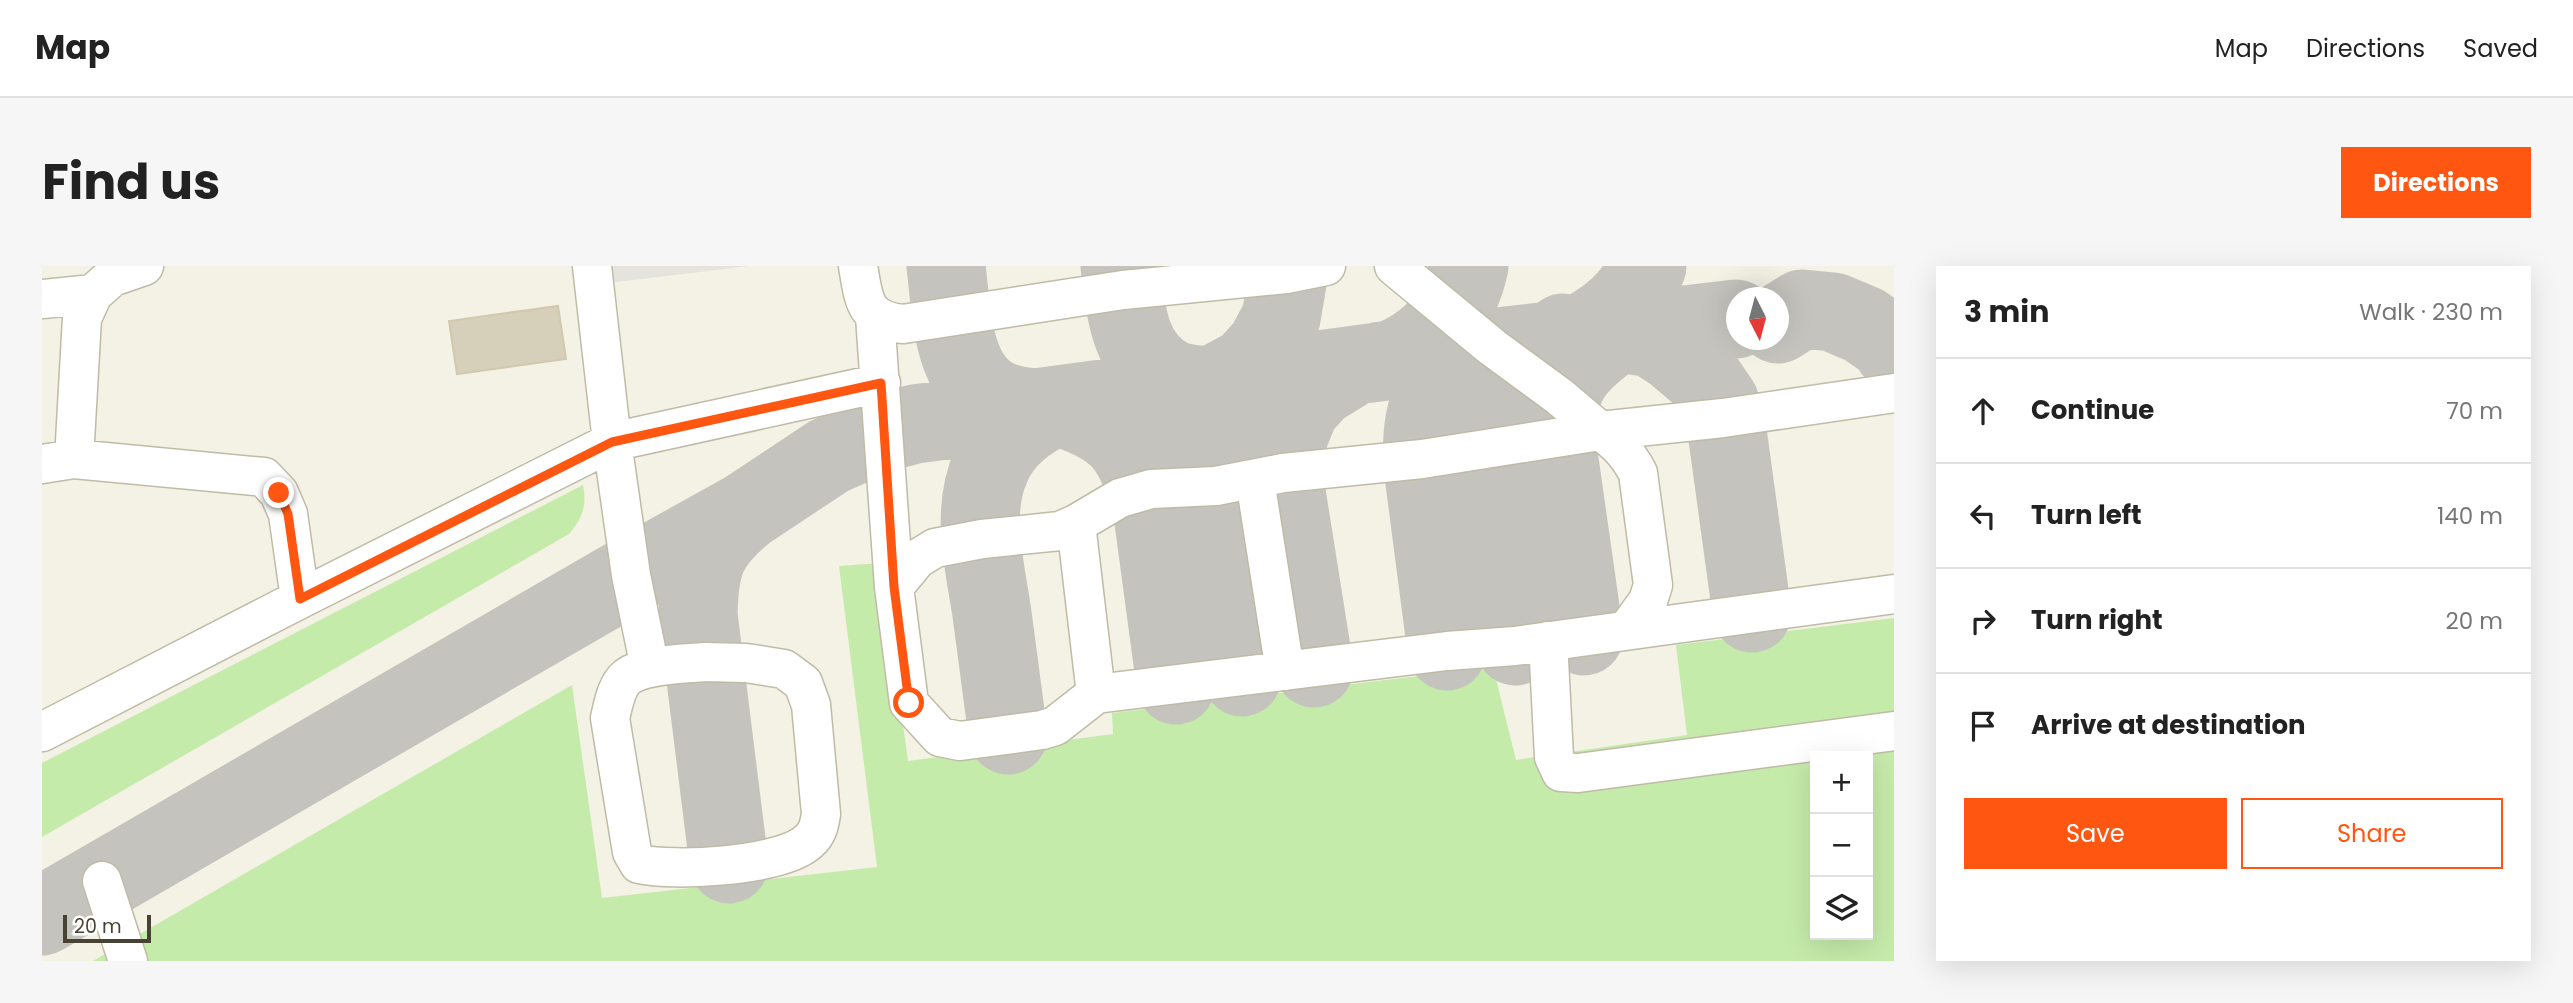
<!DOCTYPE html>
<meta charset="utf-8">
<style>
:root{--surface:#fff;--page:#f6f6f6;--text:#222;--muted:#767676;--line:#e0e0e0;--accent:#ff5711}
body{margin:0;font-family:Poppins,sans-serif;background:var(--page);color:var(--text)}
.controls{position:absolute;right:21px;bottom:21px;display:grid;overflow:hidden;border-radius:0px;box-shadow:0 7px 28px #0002}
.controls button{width:63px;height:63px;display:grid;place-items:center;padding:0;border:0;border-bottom:2px solid var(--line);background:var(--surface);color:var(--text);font:35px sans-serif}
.compass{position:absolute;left:1684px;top:21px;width:63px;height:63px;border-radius:50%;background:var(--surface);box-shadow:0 7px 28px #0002;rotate:174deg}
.scale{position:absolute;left:21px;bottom:18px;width:88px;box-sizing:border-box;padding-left:7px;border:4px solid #474234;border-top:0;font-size:19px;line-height:24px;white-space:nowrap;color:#474234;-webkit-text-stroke:5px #fff;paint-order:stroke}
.stop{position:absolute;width:21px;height:21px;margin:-16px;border:5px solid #ff5711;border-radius:50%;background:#fff}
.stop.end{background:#ff5711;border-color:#fff;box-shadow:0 2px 7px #0008}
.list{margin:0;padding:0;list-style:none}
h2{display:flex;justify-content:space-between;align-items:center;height:91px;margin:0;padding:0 28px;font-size:30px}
h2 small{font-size:23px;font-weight:400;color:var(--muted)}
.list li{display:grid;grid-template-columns:46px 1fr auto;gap:21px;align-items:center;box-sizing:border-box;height:105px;padding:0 28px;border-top:2px solid var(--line)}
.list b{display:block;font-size:26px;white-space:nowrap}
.list em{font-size:23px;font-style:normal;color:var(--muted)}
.actions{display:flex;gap:14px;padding:21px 28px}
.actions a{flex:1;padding:16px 0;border:2px solid var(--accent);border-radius:0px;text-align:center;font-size:24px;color:var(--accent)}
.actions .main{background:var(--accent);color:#fff}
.icon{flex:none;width:38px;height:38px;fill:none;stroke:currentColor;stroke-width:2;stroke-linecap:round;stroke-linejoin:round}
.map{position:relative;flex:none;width:1852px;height:695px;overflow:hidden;border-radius:0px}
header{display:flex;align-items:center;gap:42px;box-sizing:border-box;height:98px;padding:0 35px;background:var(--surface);border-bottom:2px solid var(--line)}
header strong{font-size:33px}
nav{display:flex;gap:38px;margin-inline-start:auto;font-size:24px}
.intro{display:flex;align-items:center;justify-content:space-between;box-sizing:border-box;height:168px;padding:0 42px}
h1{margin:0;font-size:49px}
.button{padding:18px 32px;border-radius:0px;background:var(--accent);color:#fff;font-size:24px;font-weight:700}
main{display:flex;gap:42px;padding:0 42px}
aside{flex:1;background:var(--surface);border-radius:0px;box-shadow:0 7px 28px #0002}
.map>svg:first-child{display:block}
.green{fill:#c5ebaa;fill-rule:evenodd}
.parking{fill:#e4e3de}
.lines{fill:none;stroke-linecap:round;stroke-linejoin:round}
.taxiway{stroke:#c4c3bd;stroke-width:79}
.building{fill:#d6cfba;stroke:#d2c8ac;stroke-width:2}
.minor-casing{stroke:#c0bba7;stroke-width:41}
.minor{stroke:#fff;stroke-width:38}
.route{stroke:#ff5711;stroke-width:9}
</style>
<header>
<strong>Map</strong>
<nav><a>Map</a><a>Directions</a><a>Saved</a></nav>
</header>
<div class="intro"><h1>Find us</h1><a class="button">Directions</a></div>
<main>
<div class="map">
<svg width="1852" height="695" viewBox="0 0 1852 695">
<rect width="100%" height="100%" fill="#f4f1e5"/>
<!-- green -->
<path class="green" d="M541,219C545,240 541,251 527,268L0,571V497Z
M839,297L866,495L1071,468L1070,447L1451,401L1474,494L1645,469L1634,379L1852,352V695H51L530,419L560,632L835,601L797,300ZM1773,490H1826V669H1773Z"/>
<!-- parking -->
<path class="parking" d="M564,0H707L566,17Z"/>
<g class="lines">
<!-- taxiway -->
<path class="taxiway" d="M904,0C910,47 909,121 965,137C974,140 984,141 992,142
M1078,0C1084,42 1085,89 1127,112C1136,117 1150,118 1160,120
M1736,58L1760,43L1791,46L1822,59L1845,75L1852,85
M1521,67L1533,71C1563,55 1593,34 1605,0
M1339,95C1348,96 1353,92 1360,89C1397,71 1418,39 1427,0
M1502,142L1509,157L1517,194L1542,370
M1517,194C1514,126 1518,107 1576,67L1610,72L1633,87L1659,109L1678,137L1686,172L1710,347
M1473,380L1448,182C1448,173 1446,163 1448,154C1455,118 1483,87 1518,76
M1405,385L1380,193C1381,123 1395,117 1450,81
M1272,402L1241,207L1247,169L1258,142L1276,122L1310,101
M1200,411L1174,220C1177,164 1193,136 1243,109
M1134,419L1111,248L1109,201L1117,173L1132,153L1161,125L1205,101L1224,80L1239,52L1245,17
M966,469C961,429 955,388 950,348C943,300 928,246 949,200C961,171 986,154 1014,140C1080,159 1095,183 1111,248
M687,598L656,349C657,297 664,278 704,245
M0,650L589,309L704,245L787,190L842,166L873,158L1396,88L1694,53"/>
</g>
<!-- building -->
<path class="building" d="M516,40L524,93L415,108L407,55Z"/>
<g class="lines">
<!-- minor casing -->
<g class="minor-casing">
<path id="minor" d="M550,0L570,176L589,309L608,402
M816,0C822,33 821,54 861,58L1081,24L1244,8L1284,0
M1352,0L1450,81L1518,131L1558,165L1681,152L1852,127
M0,33L51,28
M833,50L852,321L867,437L898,471L918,475L1000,464L1013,460L1054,428L1405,385L1473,380L1852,328
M32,193L40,52L51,28L70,11L102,0
M0,198L32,193L222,211L237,227L246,248L258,333
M1213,214L1243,405
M1034,258L1054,428
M852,321L875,293L893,282L940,273L1018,265L1034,258L1078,232L1109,223L1174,220L1241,207L1380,193L1558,165C1575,176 1586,188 1596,207L1611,319L1606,335L1585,364
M1506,375L1512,491L1519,506L1536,507L1852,465
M662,396L704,397L742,403L761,417L769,439L779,548C777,562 774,571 762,579C731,600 634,606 597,598L590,586L568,452C571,440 574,420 585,411C602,398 641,398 662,396Z
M0,466L258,333L570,176L839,117
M60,615L86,695"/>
</g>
<!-- minor -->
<use href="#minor" class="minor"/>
</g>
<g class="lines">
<!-- route -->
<path class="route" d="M237,227L246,248L258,333L570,176L839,117L852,321L867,437"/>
</g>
</svg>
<div class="controls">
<button>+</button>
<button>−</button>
<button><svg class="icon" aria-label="layers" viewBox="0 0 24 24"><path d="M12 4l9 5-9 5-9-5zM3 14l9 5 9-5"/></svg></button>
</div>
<svg class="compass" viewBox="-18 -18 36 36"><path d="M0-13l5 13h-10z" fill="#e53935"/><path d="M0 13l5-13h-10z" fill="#767676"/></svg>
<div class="scale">20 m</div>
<div class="stop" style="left:867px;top:437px"></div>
<div class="stop end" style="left:237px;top:227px"></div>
</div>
<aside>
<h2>3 min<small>Walk · 230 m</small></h2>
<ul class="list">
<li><svg class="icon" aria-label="ahead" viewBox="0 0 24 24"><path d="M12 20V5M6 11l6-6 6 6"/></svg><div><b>Continue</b></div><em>70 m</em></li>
<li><svg class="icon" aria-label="left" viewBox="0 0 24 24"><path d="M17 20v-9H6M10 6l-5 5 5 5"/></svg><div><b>Turn left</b></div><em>140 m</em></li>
<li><svg class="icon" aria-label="right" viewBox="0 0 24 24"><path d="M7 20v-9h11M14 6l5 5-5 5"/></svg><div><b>Turn right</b></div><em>20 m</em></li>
<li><svg class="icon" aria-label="arrive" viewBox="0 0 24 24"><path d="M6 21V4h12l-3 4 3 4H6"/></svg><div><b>Arrive at destination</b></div></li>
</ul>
<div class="actions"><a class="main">Save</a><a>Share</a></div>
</aside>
</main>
